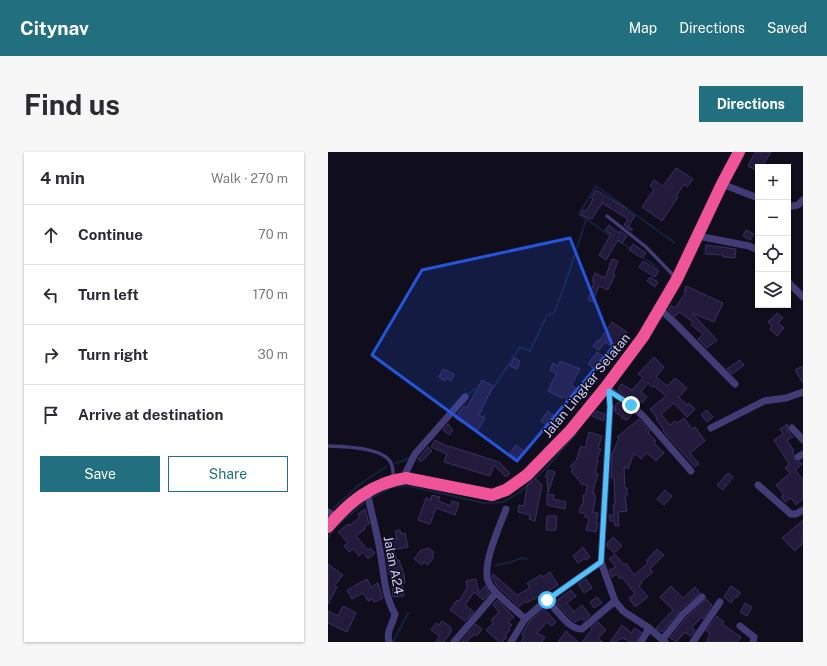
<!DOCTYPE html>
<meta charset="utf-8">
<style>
:root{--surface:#fff;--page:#f7f7f7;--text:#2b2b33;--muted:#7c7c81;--line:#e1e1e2;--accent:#216f7f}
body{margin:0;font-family:"Public Sans",sans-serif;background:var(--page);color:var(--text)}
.controls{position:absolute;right:12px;top:12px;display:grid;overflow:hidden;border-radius:0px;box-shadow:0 1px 3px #0004}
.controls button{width:36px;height:36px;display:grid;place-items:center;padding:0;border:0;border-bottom:1px solid var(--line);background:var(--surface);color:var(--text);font:20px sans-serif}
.stop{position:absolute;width:12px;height:12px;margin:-9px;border:3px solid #4fc3f7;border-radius:50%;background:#fff}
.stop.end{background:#4fc3f7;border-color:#fff;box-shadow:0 1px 4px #0008}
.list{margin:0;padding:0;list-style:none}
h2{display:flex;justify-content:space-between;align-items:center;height:52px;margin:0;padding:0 16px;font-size:17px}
h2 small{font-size:13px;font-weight:400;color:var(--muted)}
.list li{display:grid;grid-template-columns:26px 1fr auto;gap:12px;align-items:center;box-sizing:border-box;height:60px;padding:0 16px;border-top:1px solid var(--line)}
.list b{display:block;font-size:15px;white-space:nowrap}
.list em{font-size:13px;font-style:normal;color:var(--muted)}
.actions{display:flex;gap:8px;padding:12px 16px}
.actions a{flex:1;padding:9px 0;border:1px solid var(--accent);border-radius:0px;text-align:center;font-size:14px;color:var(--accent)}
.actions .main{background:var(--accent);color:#fff}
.icon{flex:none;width:22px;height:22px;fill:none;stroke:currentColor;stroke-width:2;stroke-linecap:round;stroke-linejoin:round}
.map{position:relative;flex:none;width:475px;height:490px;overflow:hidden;border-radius:0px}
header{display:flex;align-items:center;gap:24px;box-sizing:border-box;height:56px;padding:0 20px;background:var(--accent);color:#fff}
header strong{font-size:19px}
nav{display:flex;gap:22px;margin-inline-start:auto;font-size:14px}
.intro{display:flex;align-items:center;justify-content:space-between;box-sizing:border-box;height:96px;padding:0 24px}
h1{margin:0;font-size:28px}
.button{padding:10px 18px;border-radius:0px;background:var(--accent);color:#fff;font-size:14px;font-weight:700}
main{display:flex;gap:24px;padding:0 24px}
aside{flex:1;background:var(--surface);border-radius:0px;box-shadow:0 1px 3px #0004}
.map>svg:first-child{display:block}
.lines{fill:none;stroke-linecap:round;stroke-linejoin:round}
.stream{stroke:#122340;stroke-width:2}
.building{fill:#231b3b;stroke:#3c2f64}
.lane{stroke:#413c76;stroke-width:3.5}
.street{stroke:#413c76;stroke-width:7}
.highway{stroke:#ef5398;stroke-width:12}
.route{stroke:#4fc3f7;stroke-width:5}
.marked{fill:#2654da;fill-opacity:0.2;stroke:#2654da;stroke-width:3;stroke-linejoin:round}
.labels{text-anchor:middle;stroke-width:3;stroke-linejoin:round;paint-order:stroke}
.street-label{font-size:13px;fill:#d3ccfa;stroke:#100d1c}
</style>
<header>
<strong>Citynav</strong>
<nav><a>Map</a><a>Directions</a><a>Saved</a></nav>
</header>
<div class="intro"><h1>Find us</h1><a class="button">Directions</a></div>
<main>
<aside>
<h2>4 min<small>Walk · 270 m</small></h2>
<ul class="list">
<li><svg class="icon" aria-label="ahead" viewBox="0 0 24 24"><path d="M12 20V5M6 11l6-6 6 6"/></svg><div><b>Continue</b></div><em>70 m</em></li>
<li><svg class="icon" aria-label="left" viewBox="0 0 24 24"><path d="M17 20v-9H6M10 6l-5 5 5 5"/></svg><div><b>Turn left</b></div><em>170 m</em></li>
<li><svg class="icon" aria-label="right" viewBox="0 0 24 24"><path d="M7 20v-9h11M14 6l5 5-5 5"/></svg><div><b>Turn right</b></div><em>30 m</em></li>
<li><svg class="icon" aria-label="arrive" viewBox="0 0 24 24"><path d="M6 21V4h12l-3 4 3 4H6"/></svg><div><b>Arrive at destination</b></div></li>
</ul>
<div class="actions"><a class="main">Save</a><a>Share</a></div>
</aside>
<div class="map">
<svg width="475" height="490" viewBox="0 0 475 490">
<rect width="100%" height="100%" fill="#100d1c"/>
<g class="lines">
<!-- stream -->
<path class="stream" d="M284,85L251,62L268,34L347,91
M288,87L303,97
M313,104L330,116
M161,242L192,195L202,199L219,163L226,161L236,135L258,68
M137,244L147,237L150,239
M68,311L80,307L82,305
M43,346L64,335L81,334L156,351L175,350L191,341L217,317L248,282
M5,357L32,332L58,315
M0,386L6,376L36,351
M168,413L183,410L194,406L199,407
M65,490L80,461"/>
</g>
<!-- building -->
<path class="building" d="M427,0H443L434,15H430V19L420,14Z
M348,16L365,27L359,35L356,32L348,44L350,45L334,69L314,55L326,37L322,34L326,28L335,34Z
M268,38L299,57L298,58L307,64L300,75L305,77L303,79L296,73L300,67L274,51L264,67L253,63L255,58L258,59L265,47L263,46Z
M281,73L291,81L292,79L299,84L294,91L290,88L278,108L271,103L283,82L277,78Z
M418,78L426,82L422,88L415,84Z
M305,92L318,101L314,106L301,98Z
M378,93L408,97L407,106L395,105V103L377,102Z
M284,107L290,109L285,122L287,123L280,138L271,134L265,150L260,148L266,130L264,129L267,121L277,126L282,113H281Z
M315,109L331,119L327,125L311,115Z
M322,125L330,130L327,135L319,129Z
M358,134L395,151L386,170L364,161L389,188L379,196L370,187L375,182L363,173L365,170L351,160L347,165L340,157L343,153L347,156L358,140L356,139Z
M449,161L455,166L450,171L456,176L449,184L442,177L444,174L440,170Z
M284,170L299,180L287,197L277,190L271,198L265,194L270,188L271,189Z
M269,200L278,206L269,219L260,212Z
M326,205L336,215L328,225L339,234L347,226L359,236L351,245L359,253L361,251L367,257L359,265L346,251L333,262L342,273L347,269L349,271L356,266L364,277L367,275L377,289L362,301L371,312L367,315L335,279L336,278L328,267L329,266L322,257L338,244L326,234L324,235L320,231L313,240L319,245L314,251L304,243L302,247L290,238L293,232L304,238L315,226L310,222Z
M186,206L192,209L189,217L182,214Z
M412,208L416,213L404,222L399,217Z
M232,209L252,217L244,232V234L256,242L248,253L235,244L234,246L220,239L228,222L222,218L225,211L230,214Z
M475,214V231L467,218Z
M115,217L126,222L123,229L119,226L117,229L111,225Z
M154,228L165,234L151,263L157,266L150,278L134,270V271L127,266L136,254L139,256Z
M290,250L305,261L299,268L294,266V265L287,260V254Z
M379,258L385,265L379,270L373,263Z
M220,259L232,269L224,278L213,269Z
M268,259L277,262L276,269L264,264Z
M311,267L322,279L320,281L328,289L326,291L336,301L328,309L319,301L313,307L306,301L300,317L296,315L297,336H299V343H297L299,359L290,360L291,374H287L286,369H282L281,363H286L285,353L287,352L286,326H283L284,300H285L291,286L289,285Z
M120,272L125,278L121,283L115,278Z
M460,272L459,277L465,285L459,288L466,299L464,300L466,302V307L468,310H472L474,312L467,318L475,327V347L468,353L463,346L457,350L453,345L456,343L448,333L462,321L457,316L461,312L446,288L455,282L452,277Z
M261,280L274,284L270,296L273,297L269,307L270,308L267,322H270L268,330H267L265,342H267V349L265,360L270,361L268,371H270L268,380L258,378L261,366L257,365V362L251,360L253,353H255V343L258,342L259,333L253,332V331L243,319L245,318L242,314L248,309L253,294L257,296Z
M107,288L121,295V294L171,310L182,321L178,325L166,313L162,324L116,310L119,302L103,295Z
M188,293L197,300L190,308L182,301Z
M100,295L104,299L93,310L90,307Z
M220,318L227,320L220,341L219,325H217Z
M400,321L405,325L395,338L389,333Z
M207,326L214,333L207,369L201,367L202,363L190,360L191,353L196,354L199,334Z
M337,338L344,344L336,353L329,347Z
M219,342L226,343L225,347L238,350L237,357L219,353Z
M104,343L112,345L110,349L123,354L124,349L131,351L127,363L108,356L102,372L90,368L98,346L103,348Z
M37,357L41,372L36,375L37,377L28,384L40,398L42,396L47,401L40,407L35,400L31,404L25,397L21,400L16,394L20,391L10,380L20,372L21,374L32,365L30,362Z
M219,364H229L228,378H218Z
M475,368V391L467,399L454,386Z
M72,378L73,382L77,381L80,395L65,398L69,408H71L76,422L77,431H74L76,444L65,445L63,422H61L56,391L69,386L67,379Z
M285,385L294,394L286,401L279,394V391Z
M255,395L262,405L258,408L257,406L250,411L245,404Z
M100,396L106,400L104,404L106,405L100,413L96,410L94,413L86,407L92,399Z
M329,397L336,403L322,417L325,420L313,430L314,431L311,434L320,445L307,455L301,446L307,442L294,425L292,427L289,422L284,425L281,418L288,415L281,407L287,402L296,413L298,411L306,423L320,411L318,409Z
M0,412L15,423L6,434L9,435L0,452Z
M222,420L230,433L208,446L198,451L197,449L191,455L169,434L164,425L165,422L189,443L202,436L199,431L213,423L215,425Z
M39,427L43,435L50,431L55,446L46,450L44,447L40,449L35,441L24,447L19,438Z
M148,427L151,441L157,434L162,441L155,448L146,440L137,453L146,460L137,469L122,458L129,448L131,449L139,436L138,429Z
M258,427L264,436L256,441L250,432Z
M343,434L355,446L367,435L372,441L352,458L334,480L328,476L345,458L332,445Z
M403,434L412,440V442L408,446L407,445L403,451L396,445Z
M243,438L248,444L239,451L246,460L254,453L262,463L256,469L254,466L247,470L239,463L227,450Z
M269,445L274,451L266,456L262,450Z
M378,447L384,453L375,467L374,465L363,476L367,478L363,484L356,480L354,484H353L349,490L342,486L359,465Z
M169,448L186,465L180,470L184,473L181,476L182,478L177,483L179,485L174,490H171L158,478L165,471L163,468L171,460L165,453Z
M417,451L424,455L419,464L412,460Z
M15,454L28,461L19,480L0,471V459L10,464Z
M216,457L228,470L224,474L219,470L209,481L217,485L214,490H193L196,484L194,483L201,470Z
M389,464L396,470L394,472L413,485L410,490H378L382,482L378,479Z
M114,469L123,475L122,477L124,478L116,490H108L111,484L103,478L108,471L111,473Z
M270,470L278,478L270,486L275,490H254L264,477L263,476Z
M148,472L154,477L149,484L146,482L144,485L143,484L139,490H133Z
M294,473L304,481L306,476L313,480L308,490H303L294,486L292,487H291L289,490H282Z
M238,479L250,490H230Z"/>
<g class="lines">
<!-- lane -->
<path class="lane" d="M279,64L318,95L348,126
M1,294C16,295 55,295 63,311C65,315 65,322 66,326"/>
<!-- street -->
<path class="street" d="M394,32L430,46
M460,55L470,53L475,48
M370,84L421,94L430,98
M460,130L475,145
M332,157L347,171L407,232
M279,237L303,253L316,265L363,319
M281,239L282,255L273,410L287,449L295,459L321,476L337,490
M383,276L436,249L458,246L475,240
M464,276L475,288
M470,305L475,302
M78,326V320L87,302L137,245
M430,333L463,362H468L475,358
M39,339C43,361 50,383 53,405C56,424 57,445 67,462C65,472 58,479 61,490
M178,357C172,374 151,417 162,433C168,443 188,458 197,467
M0,360L9,365
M219,448C228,457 241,478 254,477L287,449
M412,474L426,485L425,490
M334,488L355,462L374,445
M126,490L168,441
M183,490L197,467L219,448L273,410
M313,490L321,476
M365,490L392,450"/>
<!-- highway -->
<path class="highway" d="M0,375C21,350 44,331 78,326L164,343L178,338L199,323L242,279L277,236L315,185L349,127L394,32L411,0"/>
</g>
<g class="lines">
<!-- route -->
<path class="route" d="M219,448L273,410L282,255L281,239L303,253"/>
</g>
<!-- marked area -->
<path class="marked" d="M242,86L285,195L189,309L44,203L94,118Z"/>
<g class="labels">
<!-- street labels -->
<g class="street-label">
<text transform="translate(258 233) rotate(-51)" y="5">Jalan Lingkar Selatan</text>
<text transform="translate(66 413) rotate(79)" y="5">Jalan A24</text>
</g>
</g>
</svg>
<div class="controls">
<button>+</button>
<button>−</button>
<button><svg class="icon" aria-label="locate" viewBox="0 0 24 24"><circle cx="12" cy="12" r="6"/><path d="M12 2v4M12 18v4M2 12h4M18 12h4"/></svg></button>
<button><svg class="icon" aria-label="layers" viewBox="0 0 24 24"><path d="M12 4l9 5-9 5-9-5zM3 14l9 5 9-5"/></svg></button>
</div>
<div class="stop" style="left:219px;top:448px"></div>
<div class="stop end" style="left:303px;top:253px"></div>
</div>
</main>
